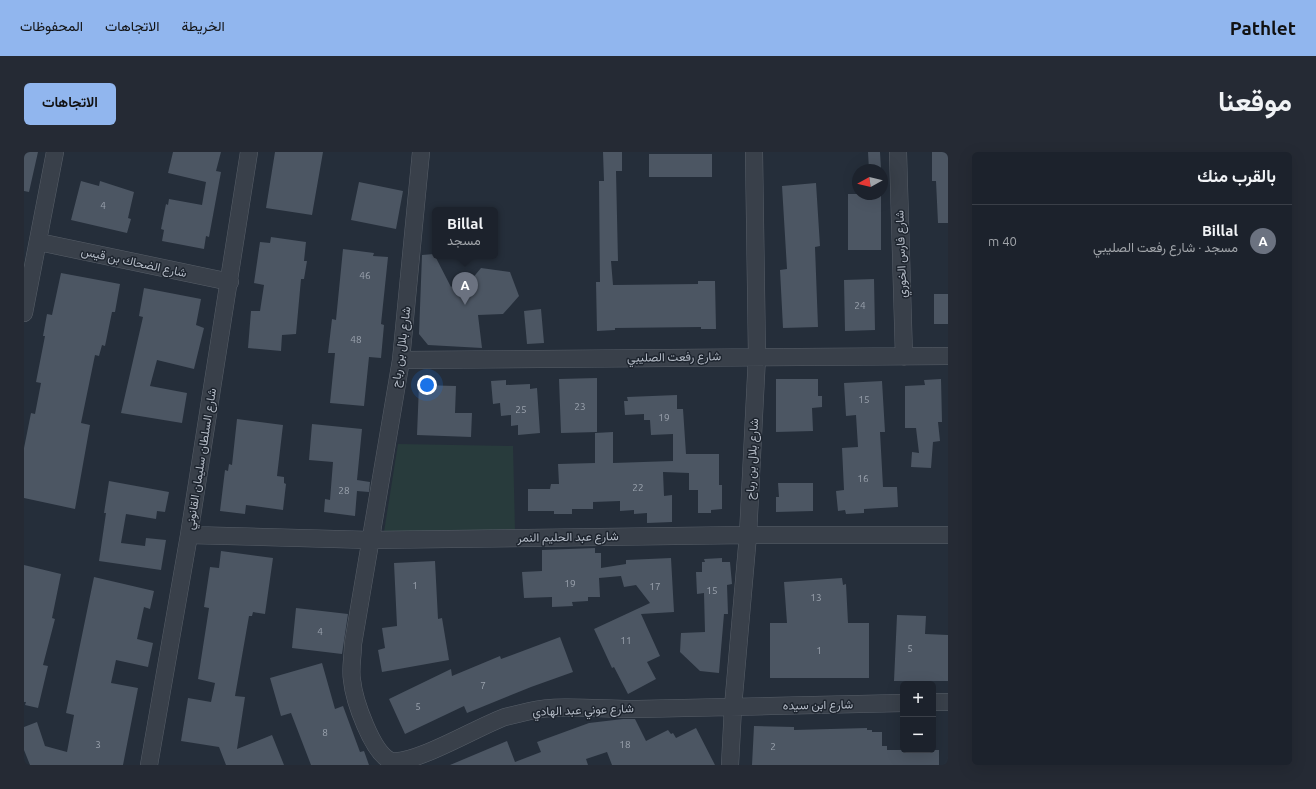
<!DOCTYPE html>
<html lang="ar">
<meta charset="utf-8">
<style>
:root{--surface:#1c222c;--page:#252a34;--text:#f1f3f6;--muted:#a0a4a9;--line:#3a3f48;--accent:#91b6ee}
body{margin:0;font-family:Ubuntu,Vazirmatn,sans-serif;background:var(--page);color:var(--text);direction:rtl}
.controls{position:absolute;right:12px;bottom:12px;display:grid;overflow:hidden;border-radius:6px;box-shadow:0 4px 16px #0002}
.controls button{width:36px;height:36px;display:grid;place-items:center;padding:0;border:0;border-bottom:1px solid var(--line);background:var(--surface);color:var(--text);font:20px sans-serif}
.compass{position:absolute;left:828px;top:12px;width:36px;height:36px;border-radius:50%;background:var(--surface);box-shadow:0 4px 16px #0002;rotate:262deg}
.you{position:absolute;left:403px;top:233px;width:14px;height:14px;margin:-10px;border:3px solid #fff;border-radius:50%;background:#1a73e8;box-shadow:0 0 0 6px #1a73e833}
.badge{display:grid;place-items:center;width:26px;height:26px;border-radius:50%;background:var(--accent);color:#fff;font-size:13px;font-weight:700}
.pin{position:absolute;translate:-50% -33px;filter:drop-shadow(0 1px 2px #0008)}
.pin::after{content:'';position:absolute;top:21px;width:14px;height:12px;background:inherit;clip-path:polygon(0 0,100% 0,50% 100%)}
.popup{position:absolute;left:408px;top:55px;width:66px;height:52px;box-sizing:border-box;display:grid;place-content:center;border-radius:6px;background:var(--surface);filter:drop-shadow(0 1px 3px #0005);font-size:13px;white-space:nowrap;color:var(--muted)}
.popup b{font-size:15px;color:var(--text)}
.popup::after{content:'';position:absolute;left:50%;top:100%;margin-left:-8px;border:8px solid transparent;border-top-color:var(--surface)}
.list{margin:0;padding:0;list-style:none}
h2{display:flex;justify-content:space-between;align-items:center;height:52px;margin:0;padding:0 16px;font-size:17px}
h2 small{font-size:13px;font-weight:400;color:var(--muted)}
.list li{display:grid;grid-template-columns:26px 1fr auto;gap:12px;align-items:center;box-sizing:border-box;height:72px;padding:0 16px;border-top:1px solid var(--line)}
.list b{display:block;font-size:15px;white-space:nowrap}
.list p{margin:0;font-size:13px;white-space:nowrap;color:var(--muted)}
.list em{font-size:13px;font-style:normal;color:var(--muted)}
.map{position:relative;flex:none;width:924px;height:613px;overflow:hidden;direction:ltr;border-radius:6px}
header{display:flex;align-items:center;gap:24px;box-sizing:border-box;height:56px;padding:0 20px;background:var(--accent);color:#111}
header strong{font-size:19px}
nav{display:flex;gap:22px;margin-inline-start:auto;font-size:14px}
.intro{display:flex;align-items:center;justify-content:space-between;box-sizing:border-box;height:96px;padding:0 24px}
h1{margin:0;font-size:28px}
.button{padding:10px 18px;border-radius:6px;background:var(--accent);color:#111;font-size:14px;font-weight:700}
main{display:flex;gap:24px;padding:0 24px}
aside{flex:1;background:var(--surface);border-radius:6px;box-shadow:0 4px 16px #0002}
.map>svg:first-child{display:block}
.green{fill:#283b3c}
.building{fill:#4c5663}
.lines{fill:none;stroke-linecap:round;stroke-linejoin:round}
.minor-casing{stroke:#575e68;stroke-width:18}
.minor{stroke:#39404a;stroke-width:17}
.labels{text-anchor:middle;stroke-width:3;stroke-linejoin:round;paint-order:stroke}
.number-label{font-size:10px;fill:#9aa2ad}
.street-label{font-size:12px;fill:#b4bbc6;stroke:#1e252f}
</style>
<header>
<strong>Pathlet</strong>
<nav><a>الخريطة</a><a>الاتجاهات</a><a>المحفوظات</a></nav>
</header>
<div class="intro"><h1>موقعنا</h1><a class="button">الاتجاهات</a></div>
<main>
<aside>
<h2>بالقرب منك<small></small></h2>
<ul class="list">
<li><span class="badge" style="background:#6b7280">A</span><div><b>Billal</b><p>مسجد · شارع رفعت الصليبي</p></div><em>40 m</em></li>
</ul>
</aside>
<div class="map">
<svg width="924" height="613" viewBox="0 0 924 613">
<rect width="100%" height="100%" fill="#252e3a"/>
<!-- green -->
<path class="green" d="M374,292L489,294L491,379L360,380Z"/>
<!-- building -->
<path class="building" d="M0,0H14L5,40L0,39Z
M149,0H197L192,19L197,20L185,85L182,84L180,97L138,89L140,78L137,77L142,52L144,53L145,47L178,53L182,30L144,21Z
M251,0H299L288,63L242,56Z
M579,0H598V19H592L594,109H587L589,133L674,132V129H691L692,177H677V175L591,176V178L573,179L572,130H576L575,29H580Z
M844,0H856L857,17L845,18Z
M908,0H924V71H914L912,29H908Z
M625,2H688V25H625Z
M57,29L75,34L76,29L110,40L104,66L107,67L103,81L47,68Z
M335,30L379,39L372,77L327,68Z
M792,31L796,94L791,95L794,175L759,176L756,118L763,117L758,34Z
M824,42H857V98H824Z
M247,85L282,90L280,109H283L280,127H277L272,182L258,183L257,199L224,196L227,159H236L240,133L230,131L236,90L246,91Z
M319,97L350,101L349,104L364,105L357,172L360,173L357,206L345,205L340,254L306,251L311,201H304L308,167L312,168Z
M410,102L427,135L435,127L442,134L457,116L486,120L495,144L479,162L454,163L458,196L404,193L395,182L398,103Z
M37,121L96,132L91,160H88L81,194L78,193L75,204L71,203L57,271L66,273L51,357L0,346V296L7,261L11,262L17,231L12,230L21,184H19L23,162L28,163Z
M850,127L851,178L821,179L820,128Z
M120,136L177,147L172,173L180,176L170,217L133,208L126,234L163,241L158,271L97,261L119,165L115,164Z
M910,142H924V172H910Z
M517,157L520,191L503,192L500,159Z
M573,226V280L537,281L535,227Z
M752,227H794V244H798V255L788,256L789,279L752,280Z
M917,227L918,270H914L916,289L909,290L907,316L887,315L888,300L895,301L892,276H881V234L901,233L900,228Z
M482,228V233L506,232V237L513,236L516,281L494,283V273L487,274V263L477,264L476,251L469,252L467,229Z
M858,229L861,280H856L859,335H873L874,355L840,357V361L822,362L821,358L814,359L812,339L820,338L818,296L834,295L832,263L822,264L820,231Z
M395,233L432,234L431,261H448L447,285L393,283Z
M653,243V257H659L662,302H695V333H698V357L687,358V361H674V338H665V321L639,320L640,344L648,343V370L623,371V361L610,362V358L596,359V349L569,350V357H548V362H530V359H504V337H526L527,332H535L534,312L571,311V281L589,280V311L649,309V282L627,283L626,268H620V262L601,263L600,249H604L603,245Z
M213,267L259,273L253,324L260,325V331L262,332L259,358L222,353L221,362L196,359L201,318L204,319L205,312L208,313Z
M288,272L338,277L333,328L346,330L345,340L333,339L331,364L300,360L301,347L306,348L309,310L285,308Z
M85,329L145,340L141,360L133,359L132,367L102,362L97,391L121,394L122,386L142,388L137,418L75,409L82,361H80Z
M754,331H789V359L752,360V345H755Z
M571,396V401H577V416L602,412V408L647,406L650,460L617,462L636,504L623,510L632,527L604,542L590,515L588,516L570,477L626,451L612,433L600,435L597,424L575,426L576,445H564V449L548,450L549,454L528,455V445L500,446L498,420L518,419V398Z
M197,399L249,406L241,462L229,460L228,464H225L211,544L221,545L213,597L248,583L260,613H202L195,595L157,589L164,546L187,550L191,531L174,527L185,456L180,455L186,415L195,416Z
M698,406V410H706L708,432L703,433L704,462H700L695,521L676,519L656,500L657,481L681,480L680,441L673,442L672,420H678V410H681L680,407Z
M411,409L414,467L418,466L425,508L358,520L354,498L361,496L358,476L373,474L370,411Z
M0,413L37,422L28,466L31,467L19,513L24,514L14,556L1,553L2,550H0Z
M70,425L130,439L126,457L120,455L113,487L129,491L124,515L92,508L87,531L114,536L99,613H6L0,598V575L13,570L21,594L43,600L50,563L42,561Z
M818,426L819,433L822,432L824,471H845V526H746V471H763L760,430Z
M272,456L324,462L318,502L268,496Z
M873,463L902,464L901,482L924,483V529H870Z
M536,485L549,520L507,535L443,561L440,554L381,582L365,547L427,517L428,524L476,504L477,507Z
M298,511L311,557L319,554L336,600L340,599L345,613H287L267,561L257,564L246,526Z
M599,567H611L622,589L644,578L647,582L649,581L652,586L672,576L691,613H588L583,600L562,607L564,613H426L483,589L491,610L517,600L513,590L565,571Z
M730,574L770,575V578L843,576V578H848V580H858V594H863V598H915V613H728Z"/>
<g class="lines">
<!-- minor casing -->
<g class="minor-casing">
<path id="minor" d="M397,0L377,208L329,492C329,504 326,517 328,528C330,548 348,601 367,609C391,613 455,574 481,565C489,563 498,561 506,559C537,552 582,558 614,557C702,555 791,553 879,551
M874,0L880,205
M15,90L206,130
M0,161L31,0
M377,208L924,204
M165,383L346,388L724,383H924
M909,550H924
M125,613L165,383L225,0
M706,613L709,555L724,383L733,204L730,0"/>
</g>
<!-- minor -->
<use href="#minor" class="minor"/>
</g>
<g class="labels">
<!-- number labels -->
<g class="number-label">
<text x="79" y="57">4</text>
<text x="341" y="127">46</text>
<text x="836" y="157">24</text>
<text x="332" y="191">48</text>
<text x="840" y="251">15</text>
<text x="556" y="258">23</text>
<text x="497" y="261">25</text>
<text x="640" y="269">19</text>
<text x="839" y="330">16</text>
<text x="614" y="339">22</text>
<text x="320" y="342">28</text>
<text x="546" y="435">19</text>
<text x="391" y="437">1</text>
<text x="631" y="438">17</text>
<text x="688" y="442">15</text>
<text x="792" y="449">13</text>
<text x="296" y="483">4</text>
<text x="602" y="492">11</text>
<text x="886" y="500">5</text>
<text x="795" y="502">1</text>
<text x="459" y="537">7</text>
<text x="394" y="558">5</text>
<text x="301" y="584">8</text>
<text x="74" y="596">3</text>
<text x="601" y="596">18</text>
<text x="749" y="598">2</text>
</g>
<!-- street labels -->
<g class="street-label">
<text transform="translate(877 102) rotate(-92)" y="4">شارع فارس الخوري</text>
<text transform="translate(110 110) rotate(12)" y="4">شارع الضحاك بن قيس</text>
<text transform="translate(377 195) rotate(-82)" y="4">شارع بلال بن رباح</text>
<text transform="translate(650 205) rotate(-1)" y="4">شارع رفعت الصليبي</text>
<text transform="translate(177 307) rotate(-81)" y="4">شارع السلطان سليمان القانوني</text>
<text transform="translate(728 307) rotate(-87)" y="4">شارع بلال بن رباح</text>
<text transform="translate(544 385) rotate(-1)" y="4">شارع عبد الحليم النمر</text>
<text transform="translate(794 553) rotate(-1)" y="4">شارع ابن سيده</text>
<text transform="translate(559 558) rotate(-2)" y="4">شارع عوني عبد الهادي</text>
</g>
</g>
</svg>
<div class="controls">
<button>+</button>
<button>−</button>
</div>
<svg class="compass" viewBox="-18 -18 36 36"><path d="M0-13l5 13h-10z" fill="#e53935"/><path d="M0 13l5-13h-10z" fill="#a0a4a9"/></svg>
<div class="you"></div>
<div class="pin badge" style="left:441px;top:153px;background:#6b7280">A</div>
<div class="popup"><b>Billal</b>مسجد</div>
</div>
</main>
